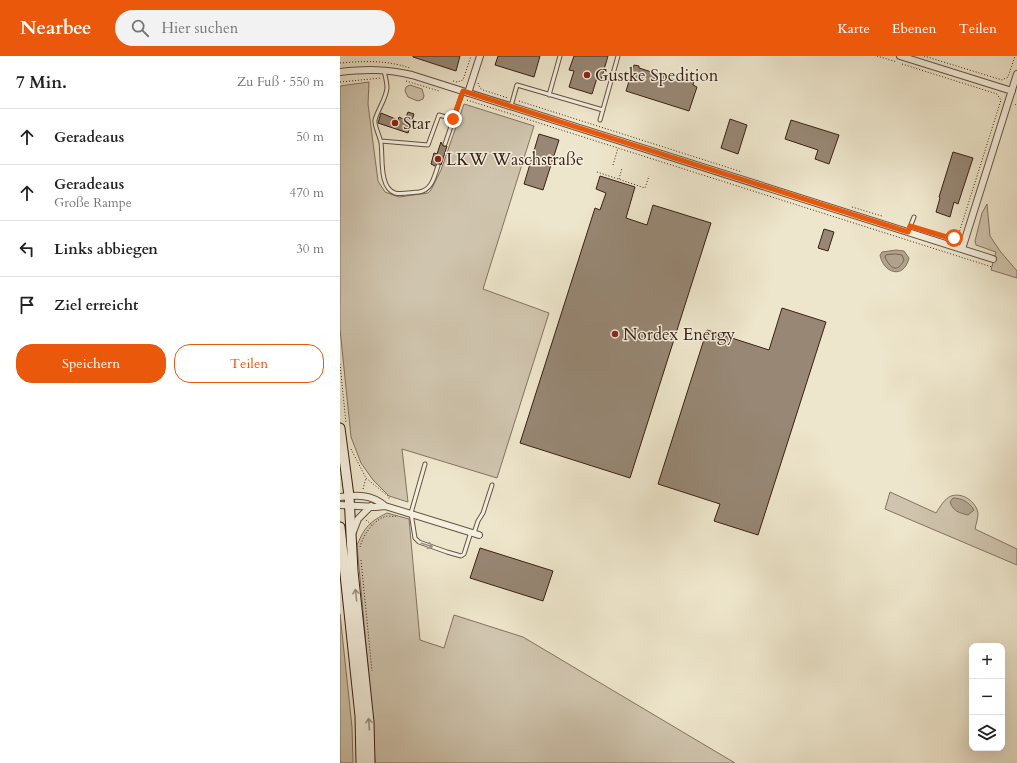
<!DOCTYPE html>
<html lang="de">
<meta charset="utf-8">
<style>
:root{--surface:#fff;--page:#f2f2f2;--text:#222;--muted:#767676;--line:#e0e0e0;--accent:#ea580c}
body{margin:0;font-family:Cardo,serif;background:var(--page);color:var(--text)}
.controls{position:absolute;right:12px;bottom:12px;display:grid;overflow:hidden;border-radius:8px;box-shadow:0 4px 16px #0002}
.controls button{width:36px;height:36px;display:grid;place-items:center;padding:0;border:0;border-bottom:1px solid var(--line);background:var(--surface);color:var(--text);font:20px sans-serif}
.stop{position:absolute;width:12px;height:12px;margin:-9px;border:3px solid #ea580c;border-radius:50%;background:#fff}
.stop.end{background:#ea580c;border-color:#fff;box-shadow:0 1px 4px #0008}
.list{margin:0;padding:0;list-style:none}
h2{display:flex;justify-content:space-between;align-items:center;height:52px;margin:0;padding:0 16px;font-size:17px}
h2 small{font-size:13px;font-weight:400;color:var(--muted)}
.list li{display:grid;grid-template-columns:26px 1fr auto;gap:12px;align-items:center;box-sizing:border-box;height:56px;padding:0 16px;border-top:1px solid var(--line)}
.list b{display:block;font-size:15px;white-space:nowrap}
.list p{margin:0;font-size:13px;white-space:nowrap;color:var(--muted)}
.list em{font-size:13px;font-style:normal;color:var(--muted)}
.actions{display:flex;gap:8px;padding:12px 16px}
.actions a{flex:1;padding:9px 0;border:1px solid var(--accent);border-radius:16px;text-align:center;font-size:14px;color:var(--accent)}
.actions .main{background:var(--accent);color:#fff}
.icon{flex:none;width:22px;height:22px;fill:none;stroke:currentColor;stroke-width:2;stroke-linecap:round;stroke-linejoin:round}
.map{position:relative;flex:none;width:677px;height:707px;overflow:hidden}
header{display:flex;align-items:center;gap:24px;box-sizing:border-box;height:56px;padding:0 20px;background:var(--accent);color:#fff}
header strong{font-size:19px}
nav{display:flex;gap:22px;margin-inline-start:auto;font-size:14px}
.search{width:280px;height:36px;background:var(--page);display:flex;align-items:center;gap:10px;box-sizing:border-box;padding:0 14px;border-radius:22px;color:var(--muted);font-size:15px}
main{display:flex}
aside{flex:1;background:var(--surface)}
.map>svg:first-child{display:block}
.green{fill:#cfc4ad;stroke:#847260}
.water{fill:#b0a38d;stroke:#806f5d}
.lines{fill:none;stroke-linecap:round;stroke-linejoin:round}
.shore{stroke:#746250;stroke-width:1}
.building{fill:#978774;stroke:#392014}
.service-casing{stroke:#665242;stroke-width:5}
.minor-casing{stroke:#665242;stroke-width:8}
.secondary-casing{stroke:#392014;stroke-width:11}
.path{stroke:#392014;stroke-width:1;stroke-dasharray:1 2;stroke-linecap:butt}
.service{stroke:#f4efde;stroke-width:3}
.minor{stroke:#f4efde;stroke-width:6}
.secondary{stroke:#f4efde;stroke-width:9}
.oneway{stroke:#a09283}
.route{stroke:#ea580c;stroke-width:5}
.poi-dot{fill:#8f2418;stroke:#f4efde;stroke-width:1.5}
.labels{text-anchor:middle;stroke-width:3;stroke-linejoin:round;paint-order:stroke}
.poi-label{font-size:17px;fill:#392014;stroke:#f4efde;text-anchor:start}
</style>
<header>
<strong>Nearbee</strong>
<div class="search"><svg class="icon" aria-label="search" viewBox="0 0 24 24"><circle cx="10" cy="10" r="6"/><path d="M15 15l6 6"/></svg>Hier suchen</div>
<nav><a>Karte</a><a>Ebenen</a><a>Teilen</a></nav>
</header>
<main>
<aside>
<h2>7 Min.<small>Zu Fuß · 550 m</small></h2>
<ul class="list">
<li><svg class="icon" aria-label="ahead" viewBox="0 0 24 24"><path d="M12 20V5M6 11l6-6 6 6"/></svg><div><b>Geradeaus</b></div><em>50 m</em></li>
<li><svg class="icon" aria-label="ahead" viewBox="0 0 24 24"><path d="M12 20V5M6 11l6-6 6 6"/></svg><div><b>Geradeaus</b><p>Große Rampe</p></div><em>470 m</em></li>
<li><svg class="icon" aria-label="left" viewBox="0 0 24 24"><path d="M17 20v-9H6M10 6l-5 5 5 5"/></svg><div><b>Links abbiegen</b></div><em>30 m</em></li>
<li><svg class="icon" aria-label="arrive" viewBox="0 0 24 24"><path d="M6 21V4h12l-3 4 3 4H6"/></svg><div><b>Ziel erreicht</b></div></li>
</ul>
<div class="actions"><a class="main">Speichern</a><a>Teilen</a></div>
</aside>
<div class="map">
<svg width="677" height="707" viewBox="0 0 677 707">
<rect width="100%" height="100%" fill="#eee6cc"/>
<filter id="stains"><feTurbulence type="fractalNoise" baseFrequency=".005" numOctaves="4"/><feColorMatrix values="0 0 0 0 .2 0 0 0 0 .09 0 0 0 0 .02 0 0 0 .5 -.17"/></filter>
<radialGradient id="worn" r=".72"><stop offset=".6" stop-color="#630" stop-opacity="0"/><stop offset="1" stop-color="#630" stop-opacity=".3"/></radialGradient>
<!-- green -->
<path class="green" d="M29,26L28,48L38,125L45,136L59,141L88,137L91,134L101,114L124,48L194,70L143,233L209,257L157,422L62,393L68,446L49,440L33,424L21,407L11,381L0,273V30Z
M70,29L82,33L84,40L83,43L78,45L68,41L65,35L66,31Z
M647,148L650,180L660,195L677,215V222L651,214L656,196L636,189L635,185L642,157Z
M550,436L596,457C600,451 604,443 611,440C623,436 636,446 638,457C638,462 636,468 635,473L677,493V509L545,453Z
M47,457L69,463L80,584L104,592L114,559L183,581L395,707H35L33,666L17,489C25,471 29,466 47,457Z
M0,558L12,671L13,707H1L0,703Z"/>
<!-- water -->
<path class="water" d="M556,194L564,195L569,202C564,224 543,217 540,199L542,196Z
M613,442C622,442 629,446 634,454L628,459C619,457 613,455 610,446Z"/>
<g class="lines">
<!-- shore -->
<path class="shore" d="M556,198L562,199L564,204C557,218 550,212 545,201L546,199Z"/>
</g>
<!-- building -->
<path class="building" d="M73,0H120L116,15L73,1Z
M158,0H200L194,21L155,9Z
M234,0H268L261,24L257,22L252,38L229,31L234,15L229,14Z
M294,9L299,10V12L340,25L341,21L354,25L353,29L357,31L349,55L286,35Z
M68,56L74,58L68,77L38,67L41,57L58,64L59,61L65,64Z
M390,63L407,69L398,98L381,92Z
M451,64L499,79L489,108L475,103L478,94L445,83Z
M199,78L219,84L203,134L184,128Z
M101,86L103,90H107L101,109L99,107L95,110L91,108L94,97L97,98Z
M613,96L633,102L618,148L614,146L610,161L596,156L600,142L599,141Z
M260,120L295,131L286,162L307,169L313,149L371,167L290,422L180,387L255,152L260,154L266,137L256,133Z
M484,173L494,176L488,195L478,192Z
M442,252L486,266L418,479L374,465L380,448L318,428L367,274L429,294Z
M140,492L213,515L203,545L130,522Z"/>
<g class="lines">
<!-- service casing -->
<g class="service-casing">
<path id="service" d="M44,14C45,20 47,26 47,32C46,43 38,53 35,64C34,70 40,80 41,87C43,101 39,132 55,137C62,139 72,136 79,136C92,134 94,121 98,110
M209,39L220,0
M171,50L177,29L263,54
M260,64L278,0
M41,85L88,89L99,59L113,63
M105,88L123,35
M568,176L574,161
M85,408L71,457L75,482L79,486L107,496L121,500L124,498L131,476
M134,477L138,465L143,457L152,429"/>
</g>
<!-- minor casing -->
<g class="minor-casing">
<path id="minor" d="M560,0L672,35
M0,16C26,13 47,13 72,19L653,203
M128,37L140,0
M622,193L677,18
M0,441C17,439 31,438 45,450L139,479
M0,449L36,451L45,450
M13,476L18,463L31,450"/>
</g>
<!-- secondary casing -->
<g class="secondary-casing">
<path id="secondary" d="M0,372L9,440L13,515L29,666L30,707
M0,471L20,660L21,707"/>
</g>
<!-- path -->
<path class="path" d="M537,0L557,6
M584,0L662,24L668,21L675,0
M0,7C25,5 46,4 70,12
M562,8L657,38L661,44L619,177L617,181L613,182
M66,25L99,35
M113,25L117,26L123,24L131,0
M0,26L41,22
M138,27L140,32L143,34L168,42
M127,44L652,211
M179,45L402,116
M675,49L677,47
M273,109L278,92
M257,116L305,132L309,120
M279,123L282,112
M512,151L542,160
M611,183L618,184
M0,308L6,367
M11,393L26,422L49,441V444
M23,433L26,422
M26,464L32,469
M20,491C23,479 34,463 47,460C50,460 53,461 56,460
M21,504L32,615"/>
<!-- service -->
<use href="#service" class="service"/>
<!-- minor -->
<use href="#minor" class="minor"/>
<!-- secondary -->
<use href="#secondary" class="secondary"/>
</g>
<!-- one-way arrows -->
<defs><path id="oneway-shaft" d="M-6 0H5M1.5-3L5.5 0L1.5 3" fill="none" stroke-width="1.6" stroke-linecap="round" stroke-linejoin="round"/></defs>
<g class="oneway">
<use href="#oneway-shaft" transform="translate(87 489) rotate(18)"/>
<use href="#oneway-shaft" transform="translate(16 539) rotate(-96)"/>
<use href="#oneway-shaft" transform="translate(29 668) rotate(-94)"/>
</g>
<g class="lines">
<!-- route -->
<path class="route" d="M113,63L123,35L568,176L570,170L610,182H614"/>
</g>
<!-- markers -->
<g class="poi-dot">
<circle cx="247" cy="19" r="4"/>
<circle cx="55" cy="67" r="4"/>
<circle cx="98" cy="103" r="4"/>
<circle cx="275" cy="278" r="4"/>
</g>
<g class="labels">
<!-- poi labels -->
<g class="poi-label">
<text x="255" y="25">Gustke Spedition</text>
<text x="63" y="73">Star</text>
<text x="106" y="109">LKW Waschstraße</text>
<text x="283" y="284">Nordex Energy</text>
</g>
</g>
<rect width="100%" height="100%" filter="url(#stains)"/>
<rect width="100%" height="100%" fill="url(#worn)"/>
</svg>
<div class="controls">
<button>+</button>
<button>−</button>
<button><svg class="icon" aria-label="layers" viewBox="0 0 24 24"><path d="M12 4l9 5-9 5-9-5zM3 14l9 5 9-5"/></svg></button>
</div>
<div class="stop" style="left:614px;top:182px"></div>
<div class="stop end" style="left:113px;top:63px"></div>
</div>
</main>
